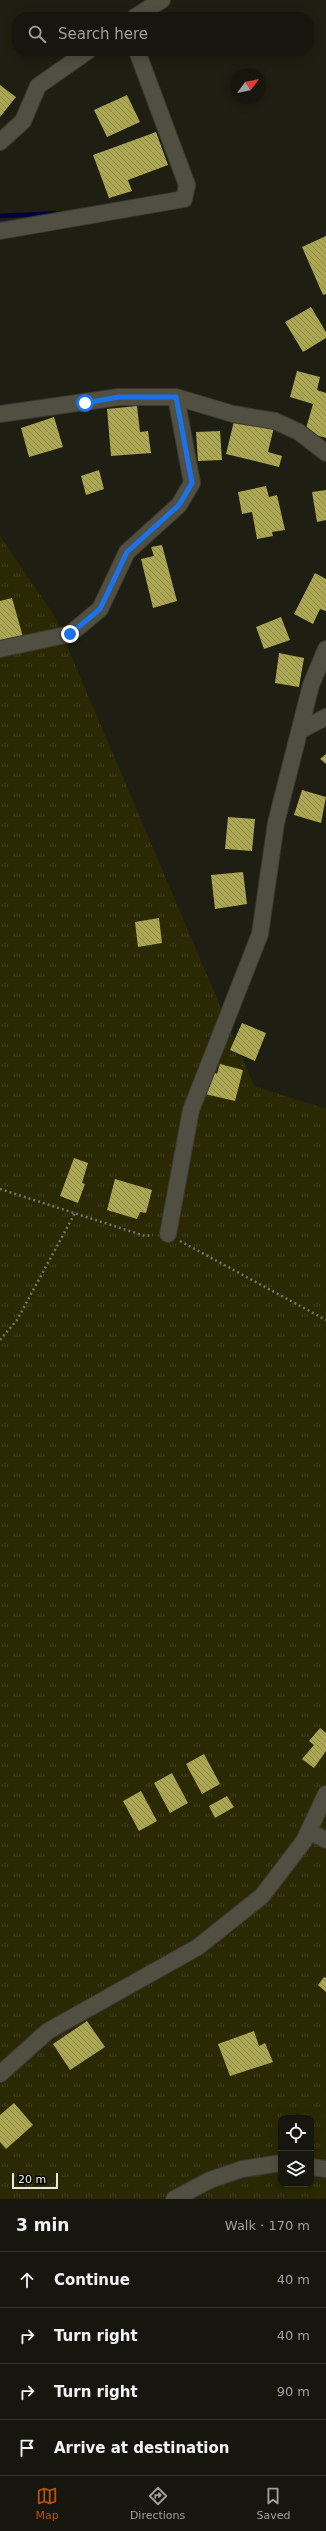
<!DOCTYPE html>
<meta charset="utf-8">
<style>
:root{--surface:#17160e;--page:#201f17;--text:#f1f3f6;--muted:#9e9f9e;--line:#36352e;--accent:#b45309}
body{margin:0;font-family:"DejaVu Sans",sans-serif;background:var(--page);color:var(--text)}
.controls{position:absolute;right:12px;bottom:12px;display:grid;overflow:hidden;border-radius:8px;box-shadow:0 2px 10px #0003}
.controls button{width:36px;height:36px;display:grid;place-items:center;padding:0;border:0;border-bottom:1px solid var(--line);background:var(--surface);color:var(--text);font:20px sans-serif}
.compass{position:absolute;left:230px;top:68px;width:36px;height:36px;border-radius:50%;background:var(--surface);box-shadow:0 2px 10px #0003;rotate:58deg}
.scale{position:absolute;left:12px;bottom:10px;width:46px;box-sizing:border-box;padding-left:4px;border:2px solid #e9e9e1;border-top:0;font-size:11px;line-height:14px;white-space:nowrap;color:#e9e9e1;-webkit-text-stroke:3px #080804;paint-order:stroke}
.stop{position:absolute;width:12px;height:12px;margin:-9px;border:3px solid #1a73e8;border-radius:50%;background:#fff}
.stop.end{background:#1a73e8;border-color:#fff;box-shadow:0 1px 4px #0008}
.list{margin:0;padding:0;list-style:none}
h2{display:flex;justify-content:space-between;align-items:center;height:52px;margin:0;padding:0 16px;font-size:17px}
h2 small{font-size:13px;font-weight:400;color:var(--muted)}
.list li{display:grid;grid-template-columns:26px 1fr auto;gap:12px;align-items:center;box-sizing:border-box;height:56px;padding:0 16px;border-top:1px solid var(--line)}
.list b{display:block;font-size:15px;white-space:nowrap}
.list em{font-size:13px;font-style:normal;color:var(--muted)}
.icon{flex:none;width:22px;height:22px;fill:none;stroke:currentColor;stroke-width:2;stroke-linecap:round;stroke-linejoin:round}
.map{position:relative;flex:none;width:326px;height:2199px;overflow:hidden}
.search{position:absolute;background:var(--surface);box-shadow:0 2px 10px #0003;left:12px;right:12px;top:12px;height:44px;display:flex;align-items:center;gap:10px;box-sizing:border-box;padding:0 14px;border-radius:16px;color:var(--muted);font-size:15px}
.sheet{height:276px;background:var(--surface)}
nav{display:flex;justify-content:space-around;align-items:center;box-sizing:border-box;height:56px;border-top:1px solid var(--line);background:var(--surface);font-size:11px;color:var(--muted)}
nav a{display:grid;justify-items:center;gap:2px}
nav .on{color:var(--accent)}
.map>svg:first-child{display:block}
.grass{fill:url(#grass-tufts);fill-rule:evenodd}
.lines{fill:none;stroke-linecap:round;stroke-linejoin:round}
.stream{stroke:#020038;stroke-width:4.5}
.building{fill:url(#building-back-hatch)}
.minor-casing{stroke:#3a3a32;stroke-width:18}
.path{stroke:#747369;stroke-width:2.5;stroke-dasharray:2 3;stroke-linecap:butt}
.minor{stroke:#504f42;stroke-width:16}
.route{stroke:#1a73e8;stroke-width:5}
</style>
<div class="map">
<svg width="326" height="2199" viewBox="0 0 326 2199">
<defs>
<pattern id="grass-tufts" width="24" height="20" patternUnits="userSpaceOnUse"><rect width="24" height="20" fill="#2b2904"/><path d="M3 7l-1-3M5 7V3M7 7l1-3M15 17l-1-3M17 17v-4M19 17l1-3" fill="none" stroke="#403e1c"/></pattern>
<pattern id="building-back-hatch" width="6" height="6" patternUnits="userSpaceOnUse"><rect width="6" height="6" fill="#aba652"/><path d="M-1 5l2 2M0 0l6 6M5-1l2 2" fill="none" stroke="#8d894e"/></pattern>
</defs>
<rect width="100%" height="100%" fill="#1f1e12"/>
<!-- grass -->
<path class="grass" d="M0,536L54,615L254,1086L326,1109V2199H0ZM281,2118H311V2184H281Z"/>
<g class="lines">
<!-- stream -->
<path class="stream" d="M0,216L61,213"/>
</g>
<!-- building -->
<path class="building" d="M0,85L16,97L0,117Z
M127,95L140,122L107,137L94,110Z
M156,132L168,165L128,180L132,191L109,198L93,155Z
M326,236V294L323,295L302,247Z
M311,307L326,332V338L303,352L285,322Z
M297,371L320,377L317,390L326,393V438L305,432L313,404L290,397Z
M137,406L140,432L148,431L151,453L111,456L107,409Z
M54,417L63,447L29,457L21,428Z
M235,417L274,427L268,452L282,456L279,467L226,454Z
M220,431L222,460L198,461L196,432Z
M99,470L104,489L86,495L81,476Z
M266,486L269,497L277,495L285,530L272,532L273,536L257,539L252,512L242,514L238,492Z
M326,490V520L317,522L312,492Z
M162,545L177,601L153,608L141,559L154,556L151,547Z
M315,573L326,579V611L320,609L313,624L294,614Z
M12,598L23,637L0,643V601Z
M281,617L290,640L264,649L256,627Z
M279,653L304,658L299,687L275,683Z
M326,754V764L320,759Z
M302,790L326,797L321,823L294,815Z
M228,817L255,819L252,851L225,849Z
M243,872L247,904L215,909L211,875Z
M159,918L162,943L138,947L135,922Z
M242,1023L266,1033L255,1061L230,1050Z
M220,1064L243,1070L235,1101L205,1094L212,1071L217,1074Z
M74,1158L88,1163L82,1183L85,1184L78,1203L60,1196Z
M115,1179L152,1190L146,1213L140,1212L137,1219L107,1210Z
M320,1728L326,1733V1751L314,1768L302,1759L314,1745L309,1741Z
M204,1754L220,1784L202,1794L186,1764Z
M172,1773L188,1803L170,1813L154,1783Z
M141,1791L157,1821L139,1831L123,1801Z
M227,1796L234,1807L215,1818L209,1806Z
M324,1977L326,1978V1992L318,1985Z
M87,2021L105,2047L70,2070L53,2044Z
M254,2031L259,2046L265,2043L273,2062L230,2076L218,2044Z
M14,2103L33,2125L6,2149L0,2142V2115Z"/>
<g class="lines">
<!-- minor casing -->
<g class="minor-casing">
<path id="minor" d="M135,17L162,0
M0,142L23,121L38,86L88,51
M0,231L184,199L187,185L137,51
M0,414L119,397H176L233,414L275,421L299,432L326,453
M0,649L70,634L100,609L127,552L179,505L192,483L176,397
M301,730L326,717
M168,1234L191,1110L260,934L276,823L311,685L326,649
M309,1831L326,1840
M0,2074L48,2031L198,1947L262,1896L304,1841L326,1794
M311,2167L326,2169
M174,2199L210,2180L242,2169L281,2163"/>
</g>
<!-- path -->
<path class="path" d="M0,1189L145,1236L153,1235
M180,1241L326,1320
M0,1340L17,1320L75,1213"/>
<!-- minor -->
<use href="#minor" class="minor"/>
</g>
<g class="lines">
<!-- route -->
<path class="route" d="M70,634L100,609L127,552L179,505L192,483L176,397H119L85,403"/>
</g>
</svg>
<div class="controls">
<button><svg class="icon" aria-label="locate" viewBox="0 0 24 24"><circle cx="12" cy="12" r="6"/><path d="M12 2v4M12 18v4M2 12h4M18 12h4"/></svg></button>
<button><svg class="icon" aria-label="layers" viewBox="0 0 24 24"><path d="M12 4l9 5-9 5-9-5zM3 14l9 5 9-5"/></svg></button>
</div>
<svg class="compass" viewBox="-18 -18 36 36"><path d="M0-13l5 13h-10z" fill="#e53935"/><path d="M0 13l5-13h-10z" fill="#9e9f9e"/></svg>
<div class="scale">20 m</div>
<div class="stop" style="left:85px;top:403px"></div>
<div class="stop end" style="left:70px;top:634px"></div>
<div class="search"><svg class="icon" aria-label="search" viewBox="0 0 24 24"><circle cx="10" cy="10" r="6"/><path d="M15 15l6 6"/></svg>Search here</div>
</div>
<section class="sheet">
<h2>3 min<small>Walk · 170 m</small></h2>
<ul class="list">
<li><svg class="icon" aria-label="ahead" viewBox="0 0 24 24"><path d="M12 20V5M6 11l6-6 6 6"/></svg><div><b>Continue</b></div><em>40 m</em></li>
<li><svg class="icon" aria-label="right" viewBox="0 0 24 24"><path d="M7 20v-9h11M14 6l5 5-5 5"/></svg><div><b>Turn right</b></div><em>40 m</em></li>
<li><svg class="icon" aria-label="right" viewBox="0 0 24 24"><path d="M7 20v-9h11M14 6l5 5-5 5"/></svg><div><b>Turn right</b></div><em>90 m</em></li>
<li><svg class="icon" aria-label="arrive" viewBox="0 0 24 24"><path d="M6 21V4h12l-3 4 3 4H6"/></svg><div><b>Arrive at destination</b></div></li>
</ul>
</section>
<nav>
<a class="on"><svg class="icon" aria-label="map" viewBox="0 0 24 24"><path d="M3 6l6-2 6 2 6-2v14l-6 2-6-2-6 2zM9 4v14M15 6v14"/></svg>Map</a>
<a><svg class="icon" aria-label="directions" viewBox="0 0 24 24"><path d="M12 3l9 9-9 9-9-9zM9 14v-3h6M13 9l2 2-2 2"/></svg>Directions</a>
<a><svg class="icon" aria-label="saved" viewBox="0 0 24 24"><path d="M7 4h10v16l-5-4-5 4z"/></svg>Saved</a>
</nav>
